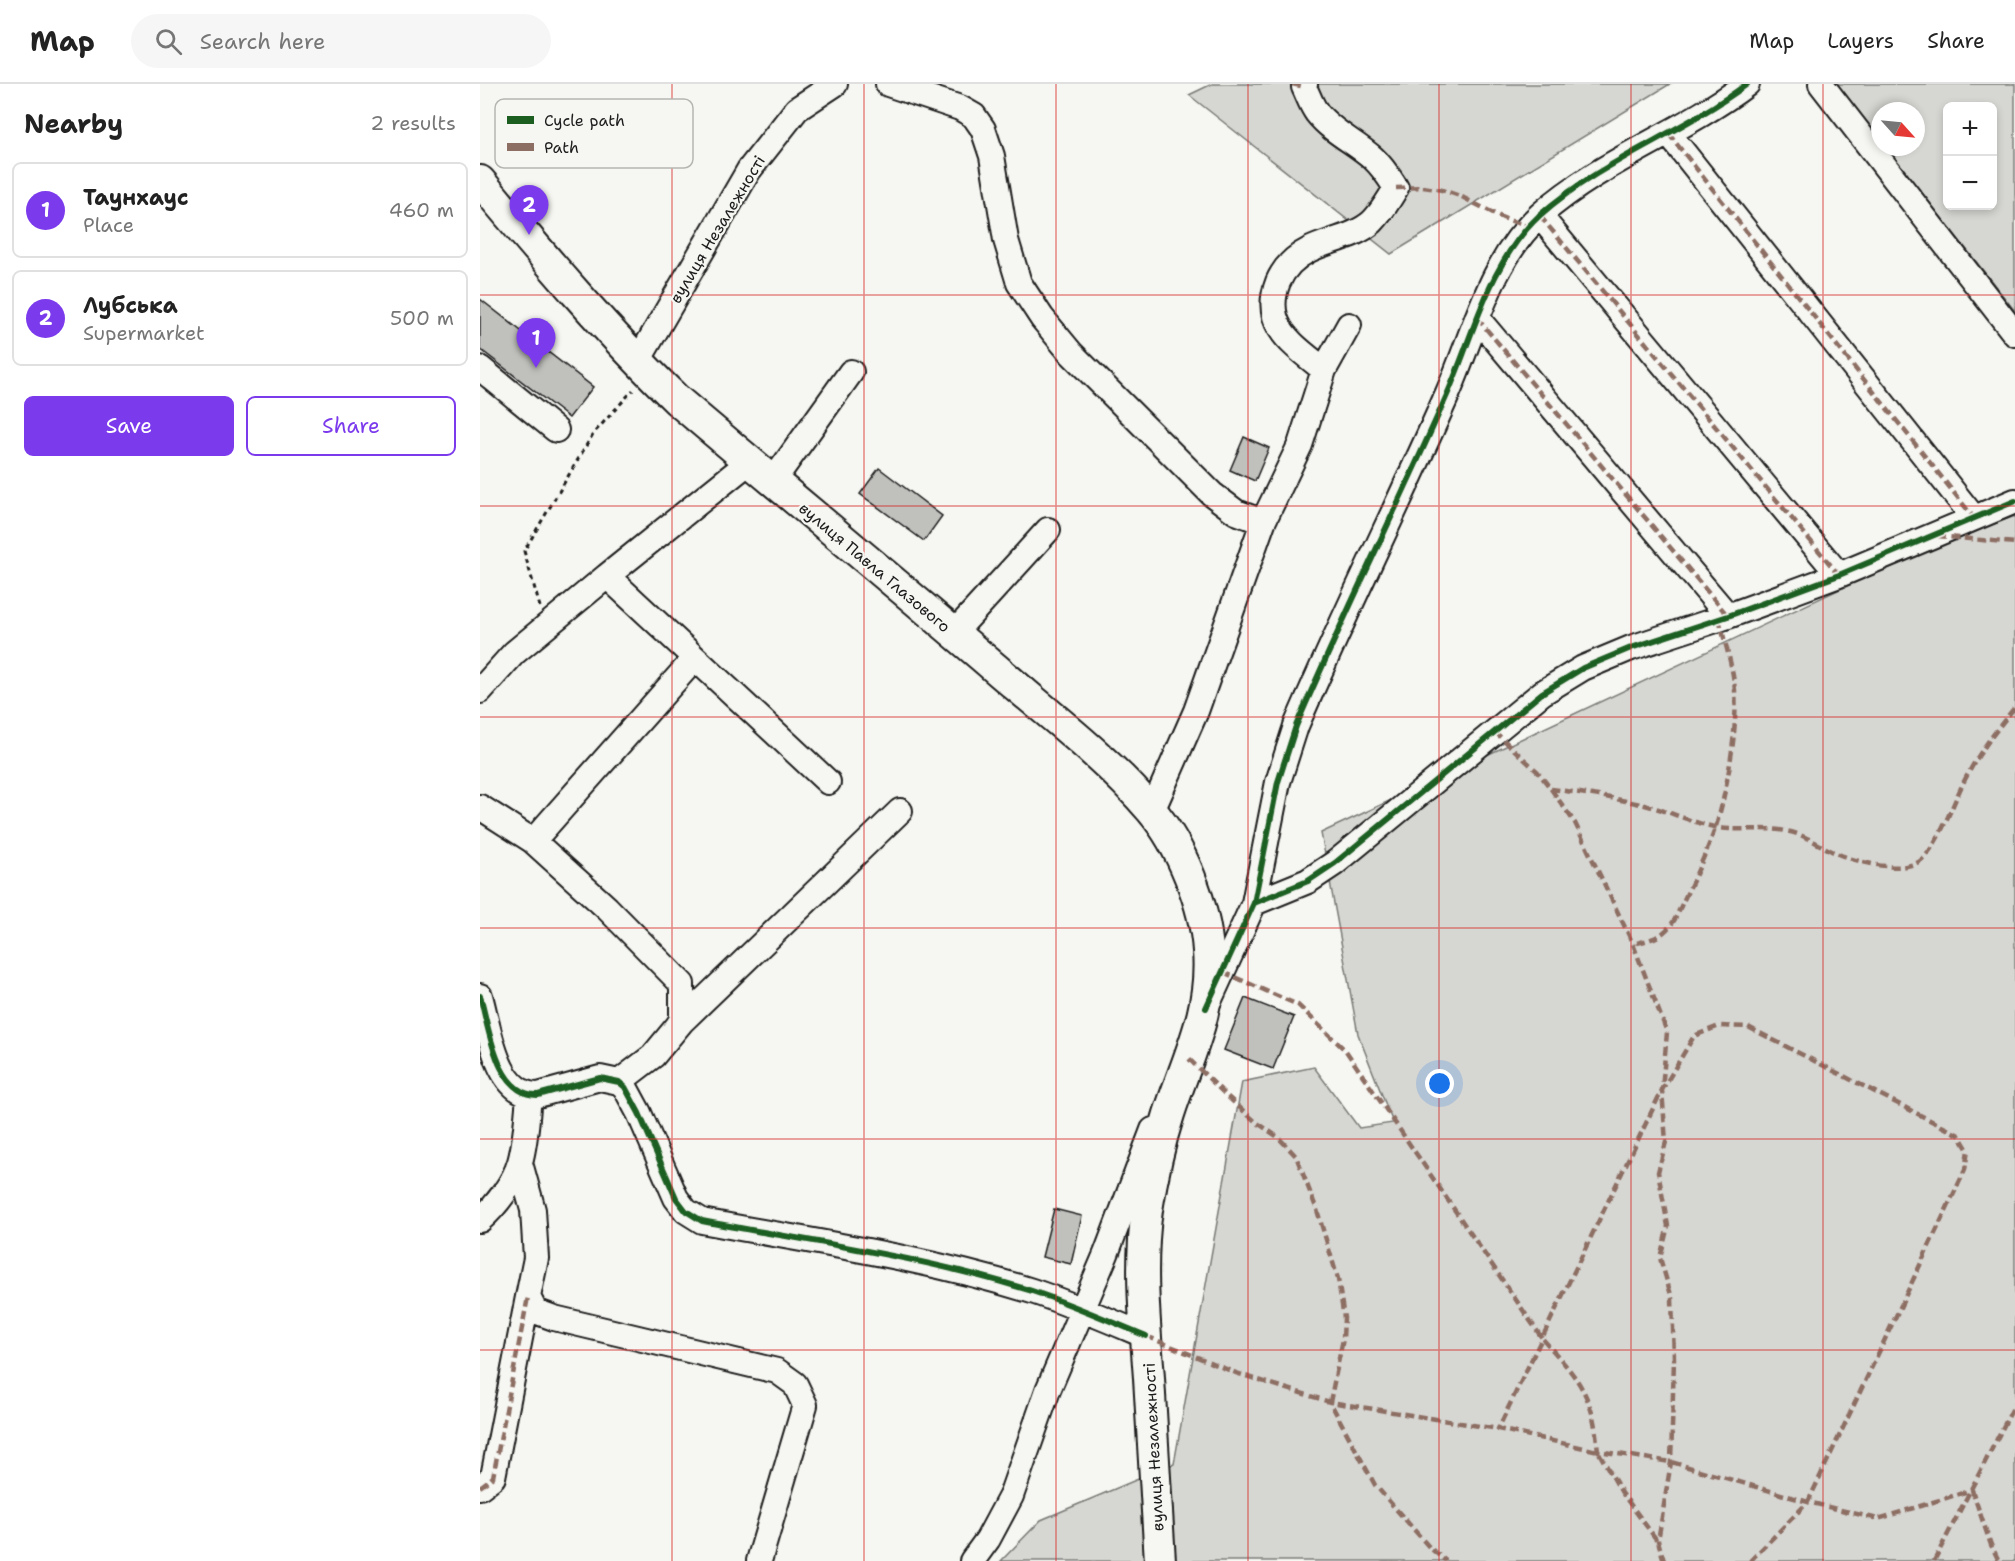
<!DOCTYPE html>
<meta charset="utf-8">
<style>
:root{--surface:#fff;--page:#f6f6f6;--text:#222;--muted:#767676;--line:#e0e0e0;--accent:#7c3aed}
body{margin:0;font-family:"Shantell Sans",sans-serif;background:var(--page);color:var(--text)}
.controls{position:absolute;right:18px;top:18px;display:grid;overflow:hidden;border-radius:9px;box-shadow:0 3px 9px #0003}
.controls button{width:54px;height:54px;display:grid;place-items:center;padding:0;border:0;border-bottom:2px solid var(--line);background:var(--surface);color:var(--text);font:30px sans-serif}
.compass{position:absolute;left:1391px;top:18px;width:54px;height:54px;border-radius:50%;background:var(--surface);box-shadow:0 3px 9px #0003;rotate:117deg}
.you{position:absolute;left:960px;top:1000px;width:21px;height:21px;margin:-15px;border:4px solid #fff;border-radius:50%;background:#1a73e8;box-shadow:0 0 0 9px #1a73e833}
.badge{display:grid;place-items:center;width:39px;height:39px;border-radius:50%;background:var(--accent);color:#fff;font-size:20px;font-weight:700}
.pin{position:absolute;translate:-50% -50px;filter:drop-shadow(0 2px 3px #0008)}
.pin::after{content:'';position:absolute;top:32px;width:21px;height:18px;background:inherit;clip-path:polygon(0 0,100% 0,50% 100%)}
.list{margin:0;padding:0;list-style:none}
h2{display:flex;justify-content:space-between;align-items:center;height:78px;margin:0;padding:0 24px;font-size:26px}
h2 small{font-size:20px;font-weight:400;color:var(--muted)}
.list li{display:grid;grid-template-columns:39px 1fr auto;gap:18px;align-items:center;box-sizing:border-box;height:96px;margin:0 12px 12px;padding:0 12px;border:2px solid var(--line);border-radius:9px}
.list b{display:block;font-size:22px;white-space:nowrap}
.list p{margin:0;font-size:20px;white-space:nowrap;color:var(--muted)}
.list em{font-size:20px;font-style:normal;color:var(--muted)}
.actions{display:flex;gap:12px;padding:18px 24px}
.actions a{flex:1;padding:14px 0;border:2px solid var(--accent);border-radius:9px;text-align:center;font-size:21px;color:var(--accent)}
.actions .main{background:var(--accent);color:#fff}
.icon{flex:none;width:33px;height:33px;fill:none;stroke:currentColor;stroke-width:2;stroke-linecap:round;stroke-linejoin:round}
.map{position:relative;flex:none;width:1535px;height:1477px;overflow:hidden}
header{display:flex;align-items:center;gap:36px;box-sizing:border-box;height:84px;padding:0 30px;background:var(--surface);border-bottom:2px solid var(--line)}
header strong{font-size:28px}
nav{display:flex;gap:33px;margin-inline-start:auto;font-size:21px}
.search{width:420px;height:54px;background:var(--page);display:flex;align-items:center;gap:15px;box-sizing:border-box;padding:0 21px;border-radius:33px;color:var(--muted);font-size:22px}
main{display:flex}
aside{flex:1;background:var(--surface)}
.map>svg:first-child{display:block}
.green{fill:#d6d6d2;stroke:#797977;stroke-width:1.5;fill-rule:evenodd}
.building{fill:#c0c0bd;stroke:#1c1c1c;stroke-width:1.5}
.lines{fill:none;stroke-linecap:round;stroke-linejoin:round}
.minor-casing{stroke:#1c1c1c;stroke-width:28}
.major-casing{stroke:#1c1c1c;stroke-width:34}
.path{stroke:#1c1c1c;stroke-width:3;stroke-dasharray:4.5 4.5;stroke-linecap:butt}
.minor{stroke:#f6f6f2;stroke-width:24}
.major{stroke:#f6f6f2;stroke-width:30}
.quiet{stroke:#8d6e63;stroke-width:4.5;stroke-dasharray:9 4.5;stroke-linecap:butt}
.cycleway-casing{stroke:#f6f6f2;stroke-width:10}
.cycleway{stroke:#1b5e20;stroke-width:6}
.grid{fill:none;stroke:#d62828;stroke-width:1.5;stroke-opacity:0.55}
.labels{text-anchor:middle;stroke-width:4.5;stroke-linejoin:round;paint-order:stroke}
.street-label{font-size:16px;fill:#1c1c1c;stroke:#f6f6f2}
.key{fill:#f6f6f2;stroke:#b5b5b2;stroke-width:1.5}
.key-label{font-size:16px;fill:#1c1c1c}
</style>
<header>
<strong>Map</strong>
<div class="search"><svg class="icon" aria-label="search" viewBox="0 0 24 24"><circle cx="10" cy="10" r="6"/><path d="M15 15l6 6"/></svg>Search here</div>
<nav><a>Map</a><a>Layers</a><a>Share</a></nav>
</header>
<main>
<aside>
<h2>Nearby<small>2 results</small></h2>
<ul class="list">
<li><span class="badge">1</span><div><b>Таунхаус</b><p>Place</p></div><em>460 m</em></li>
<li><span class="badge">2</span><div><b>Лубська</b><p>Supermarket</p></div><em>500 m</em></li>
</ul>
<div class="actions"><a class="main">Save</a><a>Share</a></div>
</aside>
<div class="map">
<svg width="1535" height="1477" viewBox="0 0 1535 1477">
<rect width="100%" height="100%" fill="#f6f6f2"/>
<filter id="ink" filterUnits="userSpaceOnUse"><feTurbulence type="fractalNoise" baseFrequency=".0167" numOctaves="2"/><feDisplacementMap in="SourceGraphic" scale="12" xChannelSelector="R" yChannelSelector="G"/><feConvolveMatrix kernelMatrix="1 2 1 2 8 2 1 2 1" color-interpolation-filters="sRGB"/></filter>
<g filter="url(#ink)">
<!-- green -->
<path class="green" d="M732,0H1190L911,170L709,11Z
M1356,0H1535V227L1406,63H1436V27H1400V56ZM1512,22V122H1468V22Z
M1535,432V1477H521L561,1436L694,1380L762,998L834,983L879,1044L913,1039L878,950L841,749L1441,467Z"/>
<!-- building -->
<path class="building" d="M0,215L113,303L89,334L0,265Z
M764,353L789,364L775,397L750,386Z
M399,384L462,432L444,457L380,410Z
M765,914L814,933L793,985L744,966Z
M574,1125L602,1132L591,1180L562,1173Z"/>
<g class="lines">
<!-- minor casing -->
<g class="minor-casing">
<path id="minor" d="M408,0L480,24L494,32L503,45L512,72L526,156L539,199L562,234L591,269L732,410L756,428L783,438
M825,0L824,3C828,11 831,21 837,29C852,48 875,58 893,74C903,83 909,93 916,104C909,116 902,128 892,138C875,153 849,156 829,166C815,173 804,184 798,198C781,242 814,261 844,286
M1341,0L1535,250
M1188,49L1494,434
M1060,132L1359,491
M997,234L1248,532
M158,277L269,86L317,25L355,0
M0,284L76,346
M269,378L127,492L348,698
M293,397L371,288
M474,549L568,446
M0,607L34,569L127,492
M0,723L53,757L127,824L202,900V937L173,972L139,998
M672,727L716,627L783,438L820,361L844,286L869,241
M53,757L215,574
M774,819L828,797L855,779L1062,609L1103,584L1151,564L1248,532L1359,491L1535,417
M0,912C9,943 16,1012 58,1011L120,994L139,998L145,1003L159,1029L196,1114L206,1127L222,1137C333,1158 444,1173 552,1207C591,1220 628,1236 666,1252
M730,915L774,819L798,698L816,642C864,530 918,422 967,311C994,250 1009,178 1060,131C1122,76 1202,49 1267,0
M199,940L420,727
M40,1079L53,1126L56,1174L48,1213L55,1227L74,1234L297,1287L315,1300L325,1321L279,1477
M0,1136C16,1122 34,1099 40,1078C46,1057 47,1033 49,1011
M0,1403L13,1393L48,1213
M492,1477L508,1455L531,1412L568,1306L626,1170L673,1046"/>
</g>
<!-- major casing -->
<g class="major-casing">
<path id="major" d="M0,97C63,172 127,248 197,316C303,406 410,494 515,584C566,628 627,674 671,726C701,761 725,821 728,867C733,927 707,974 689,1030C679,1061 672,1094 667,1126C659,1181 665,1239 669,1294C673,1355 676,1416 680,1477"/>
</g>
<!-- path -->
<path class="path" d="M60,523L44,467L113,350L153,306"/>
<!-- minor -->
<use href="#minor" class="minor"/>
<!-- major -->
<use href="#major" class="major"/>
<!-- quiet -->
<path class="quiet" d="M812,0L824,3
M1188,49L1494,434
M916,104L943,103L962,106L980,112L1023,134L1050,143
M1060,132L1359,491
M997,234L1248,532
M1457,452L1535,459
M1014,647L1058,688L1071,705C1102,709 1134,714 1165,721C1188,727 1211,738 1234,743C1263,749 1292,740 1320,751C1333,756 1344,764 1356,769C1376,778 1422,790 1440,777C1459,763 1475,712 1488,690C1501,665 1518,644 1535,623
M1071,705L1095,739L1153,860
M743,888L818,921L866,967L1062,1254L1018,1345L1118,1367L1142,1409L1179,1459
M709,975L749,1014L776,1038L798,1053L816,1072L837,1126L858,1195L864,1234L863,1255L850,1318L895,1401L950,1464L966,1477
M666,1252L756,1289L850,1318L1018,1345
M0,1403L13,1393L48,1213
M1184,1477L1178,1457L1191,1378L1194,1275L1192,1214L1180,1174L1188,1142L1178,1088L1186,1058L1182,1006L1187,948L1153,860C1173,855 1184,853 1195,835C1209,804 1225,774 1236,742C1247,707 1258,643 1255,607C1253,583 1245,559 1239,535
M1270,1477L1328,1418L1485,1086L1488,1066L1479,1051L1268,943L1239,942L1214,952L1182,1006L1062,1254C1079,1274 1100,1294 1109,1320C1115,1335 1116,1351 1118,1367L1191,1378L1328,1418L1398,1435L1492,1406L1511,1461L1519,1477
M1454,1477L1535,1320"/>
<!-- cycleway casing -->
<g class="cycleway-casing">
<path id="cycleway" d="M774,819L828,797L855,779L1062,609L1103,584L1151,564L1248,532L1359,491L1535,417
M0,912C9,943 16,1012 58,1011L120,994L139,998L145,1003L159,1029L196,1114L206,1127L222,1137C333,1158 444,1173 552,1207C591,1220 628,1236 666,1252
M726,924L774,819L798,698L816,642C864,530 918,422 967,311C994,250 1009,178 1060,131C1122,76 1202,49 1267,0"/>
</g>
<!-- cycleway -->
<use href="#cycleway" class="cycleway"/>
</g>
</g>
<!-- grid -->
<path class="grid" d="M192,0V1477M384,0V1477M576,0V1477M768,0V1477M959,0V1477M1151,0V1477M1343,0V1477M0,211H1535M0,422H1535M0,633H1535M0,844H1535M0,1055H1535M0,1266H1535"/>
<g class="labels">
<!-- street labels -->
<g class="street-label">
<text transform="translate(237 145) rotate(-59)" y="6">вулиця Незалежності</text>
<text transform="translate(395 483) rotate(40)" y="6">вулиця Павла Глазового</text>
<text transform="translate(673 1363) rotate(-93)" y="6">вулиця Незалежності</text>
</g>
</g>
<!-- legend -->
<rect x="15" y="15" width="198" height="69" rx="9" class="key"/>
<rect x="27" y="32" width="27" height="8" fill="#1b5e20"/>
<rect x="27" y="59" width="27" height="8" fill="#8d6e63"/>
<g class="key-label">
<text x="64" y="42">Cycle path</text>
<text x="64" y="69">Path</text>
</g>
</svg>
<div class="controls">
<button>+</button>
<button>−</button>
</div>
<svg class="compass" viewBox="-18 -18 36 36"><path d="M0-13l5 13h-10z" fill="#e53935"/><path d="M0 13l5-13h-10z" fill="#767676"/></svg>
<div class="you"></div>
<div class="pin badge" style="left:56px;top:284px">1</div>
<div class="pin badge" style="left:49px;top:151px">2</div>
</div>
</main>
